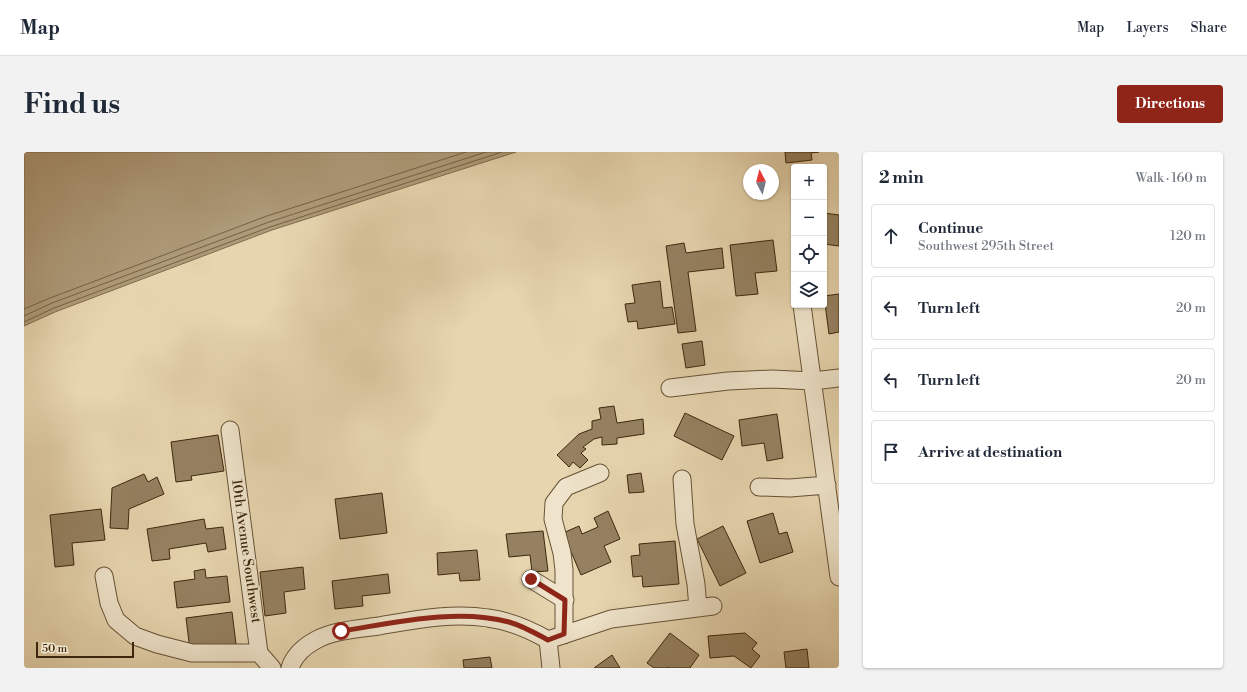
<!DOCTYPE html>
<meta charset="utf-8">
<style>
:root{--surface:#fff;--page:#f2f2f3;--text:#1f2937;--muted:#747a83;--line:#e0e1e3;--accent:#8f2418}
body{margin:0;font-family:"Libre Bodoni",serif;background:var(--page);color:var(--text)}
.controls{position:absolute;right:12px;top:12px;display:grid;overflow:hidden;border-radius:4px;box-shadow:0 1px 3px #0004}
.controls button{width:36px;height:36px;display:grid;place-items:center;padding:0;border:0;border-bottom:1px solid var(--line);background:var(--surface);color:var(--text);font:20px sans-serif}
.compass{position:absolute;left:719px;top:12px;width:36px;height:36px;border-radius:50%;background:var(--surface);box-shadow:0 1px 3px #0004;rotate:353deg}
.scale{position:absolute;left:12px;bottom:10px;width:98px;box-sizing:border-box;padding-left:4px;border:2px solid #3d270d;border-top:0;font-size:11px;line-height:14px;white-space:nowrap;color:#3d270d;-webkit-text-stroke:3px #efe4cb;paint-order:stroke}
.stop{position:absolute;width:12px;height:12px;margin:-9px;border:3px solid #8f2418;border-radius:50%;background:#fff}
.stop.end{background:#8f2418;border-color:#fff;box-shadow:0 1px 4px #0008}
.list{margin:0;padding:0;list-style:none}
h2{display:flex;justify-content:space-between;align-items:center;height:52px;margin:0;padding:0 16px;font-size:17px}
h2 small{font-size:13px;font-weight:400;color:var(--muted)}
.list li{display:grid;grid-template-columns:26px 1fr auto;gap:12px;align-items:center;box-sizing:border-box;height:64px;margin:0 8px 8px;padding:0 8px;border:1px solid var(--line);border-radius:4px}
.list b{display:block;font-size:15px;white-space:nowrap}
.list p{margin:0;font-size:13px;white-space:nowrap;color:var(--muted)}
.list em{font-size:13px;font-style:normal;color:var(--muted)}
.icon{flex:none;width:22px;height:22px;fill:none;stroke:currentColor;stroke-width:2;stroke-linecap:round;stroke-linejoin:round}
.map{position:relative;flex:none;width:815px;height:516px;overflow:hidden;border-radius:4px}
header{display:flex;align-items:center;gap:24px;box-sizing:border-box;height:56px;padding:0 20px;background:var(--surface);border-bottom:1px solid var(--line)}
header strong{font-size:19px}
nav{display:flex;gap:22px;margin-inline-start:auto;font-size:14px}
.intro{display:flex;align-items:center;justify-content:space-between;box-sizing:border-box;height:96px;padding:0 24px}
h1{margin:0;font-size:28px}
.button{padding:10px 18px;border-radius:4px;background:var(--accent);color:#fff;font-size:14px;font-weight:700}
main{display:flex;gap:24px;padding:0 24px}
aside{flex:1;background:var(--surface);border-radius:4px;box-shadow:0 1px 3px #0004}
.map>svg:first-child{display:block}
.water{fill:#ad9a78;stroke:#806c4d}
.lines{fill:none;stroke-linecap:round;stroke-linejoin:round}
.shore{stroke:#756042;stroke-width:1}
.building{fill:#958161;stroke:#3d270d}
.minor-casing{stroke:#675236;stroke-width:19}
.minor{stroke:#efe4cb;stroke-width:17}
.route{stroke:#8f2418;stroke-width:5}
.labels{text-anchor:middle;stroke-width:4;stroke-linejoin:round;paint-order:stroke}
.street-label{font-size:14px;fill:#3d270d;stroke:#efe4cb}
</style>
<header>
<strong>Map</strong>
<nav><a>Map</a><a>Layers</a><a>Share</a></nav>
</header>
<div class="intro"><h1>Find us</h1><a class="button">Directions</a></div>
<main>
<div class="map">
<svg width="815" height="516" viewBox="0 0 815 516">
<rect width="100%" height="100%" fill="#e6d5af"/>
<filter id="stains"><feTurbulence type="fractalNoise" baseFrequency=".005" numOctaves="4"/><feColorMatrix values="0 0 0 0 .2 0 0 0 0 .09 0 0 0 0 .02 0 0 0 .5 -.17"/></filter>
<radialGradient id="worn" r=".72"><stop offset=".6" stop-color="#630" stop-opacity="0"/><stop offset="1" stop-color="#630" stop-opacity=".3"/></radialGradient>
<!-- water -->
<path class="water" d="M0,0H492L248,78L31,160L0,174Z"/>
<g class="lines">
<!-- shore -->
<path class="shore" d="M0,157L26,146L243,64L442,0
M0,164L28,151L245,70L462,0
M0,170L30,156L246,75L478,0"/>
</g>
<!-- building -->
<path class="building" d="M761,0H795L787,1L788,8L762,11Z
M800,61L815,63V94L800,92Z
M749,88L753,119L731,121L734,142L712,144L706,93Z
M660,91L662,101L698,96L700,116L664,120L672,179L654,181L642,94Z
M636,129L639,156L648,155L651,172L614,177L613,169L604,170L601,152L611,151L608,133Z
M815,142V180L805,182L800,144Z
M678,189L681,213L662,216L658,192Z
M590,254L593,271L619,267L620,282L593,286V292L578,293V285L570,287L559,295L562,297L557,301L564,308L556,316L549,310L545,315L533,303L555,282L568,277V269L577,267L575,256Z
M661,261L710,284L698,308L650,284Z
M753,262L759,306L743,309L740,291L718,294L715,268Z
M194,283L200,319L167,324L168,328L152,330L147,290Z
M617,321L620,340L605,341L603,323Z
M120,322L124,330L133,325L140,342L105,357L104,377L86,376L88,336Z
M358,341L363,381L316,387L311,347Z
M77,357L81,388L48,391L50,413L31,415L26,363Z
M584,359L596,387L580,394L587,410L557,423L539,381L555,374L558,382L574,375L570,366Z
M749,361L755,382L763,380L769,400L736,411L723,369Z
M180,367L182,377L199,375L202,397L184,400L182,391L145,397L146,407L128,409L123,377Z
M699,374L722,421L696,434L673,387Z
M519,379L524,419L508,420L506,403L485,405L482,382Z
M651,389L655,432L619,435L618,424L609,425L607,404L616,403L615,392Z
M453,398L456,428L436,429L435,421L414,423L413,401Z
M279,415L281,437L260,440L262,461L241,464L236,420Z
M181,417L182,426L203,424L206,450L153,456L150,430L171,427L170,419Z
M364,422L366,441L338,444L339,454L311,457L308,429Z
M208,460L212,492L166,498L162,466Z
M646,481L675,503L666,516H646L644,515L643,516H630L623,511Z
M721,481L733,491L728,497L736,504L727,516L710,504L686,506L684,484Z
M783,497L785,516H762L760,500Z
M588,503L596,516H570Z
M466,505L468,516H440L439,508Z"/>
<g class="lines">
<!-- minor casing -->
<g class="minor-casing">
<path id="minor" d="M778,153L815,425
M646,236L704,229L748,227L789,229L815,226
M206,278L235,501L248,516
M658,327L661,372L672,432L674,456
M735,335L766,336L803,333
M80,424L85,451L92,468L111,484L133,492L168,501H235
M507,427L541,448
M540,483V418L538,401L529,367L530,351L542,335L576,321
M524,488L527,516
M266,516C270,503 281,494 292,488C311,478 334,477 355,474C390,468 428,460 464,466C486,469 505,477 524,488L587,467L689,454"/>
</g>
<!-- minor -->
<use href="#minor" class="minor"/>
</g>
<g class="lines">
<!-- route -->
<path class="route" d="M317,479C370,471 432,456 485,470C499,474 511,481 524,488L540,482L541,448L507,427"/>
</g>
<g class="labels">
<!-- street labels -->
<g class="street-label">
<text transform="translate(223 399) rotate(82)" y="5">10th Avenue Southwest</text>
</g>
</g>
<rect width="100%" height="100%" filter="url(#stains)"/>
<rect width="100%" height="100%" fill="url(#worn)"/>
</svg>
<div class="controls">
<button>+</button>
<button>−</button>
<button><svg class="icon" aria-label="locate" viewBox="0 0 24 24"><circle cx="12" cy="12" r="6"/><path d="M12 2v4M12 18v4M2 12h4M18 12h4"/></svg></button>
<button><svg class="icon" aria-label="layers" viewBox="0 0 24 24"><path d="M12 4l9 5-9 5-9-5zM3 14l9 5 9-5"/></svg></button>
</div>
<svg class="compass" viewBox="-18 -18 36 36"><path d="M0-13l5 13h-10z" fill="#e53935"/><path d="M0 13l5-13h-10z" fill="#747a83"/></svg>
<div class="scale">50 m</div>
<div class="stop" style="left:317px;top:479px"></div>
<div class="stop end" style="left:507px;top:427px"></div>
</div>
<aside>
<h2>2 min<small>Walk · 160 m</small></h2>
<ul class="list">
<li><svg class="icon" aria-label="ahead" viewBox="0 0 24 24"><path d="M12 20V5M6 11l6-6 6 6"/></svg><div><b>Continue</b><p>Southwest 295th Street</p></div><em>120 m</em></li>
<li><svg class="icon" aria-label="left" viewBox="0 0 24 24"><path d="M17 20v-9H6M10 6l-5 5 5 5"/></svg><div><b>Turn left</b></div><em>20 m</em></li>
<li><svg class="icon" aria-label="left" viewBox="0 0 24 24"><path d="M17 20v-9H6M10 6l-5 5 5 5"/></svg><div><b>Turn left</b></div><em>20 m</em></li>
<li><svg class="icon" aria-label="arrive" viewBox="0 0 24 24"><path d="M6 21V4h12l-3 4 3 4H6"/></svg><div><b>Arrive at destination</b></div></li>
</ul>
</aside>
</main>
